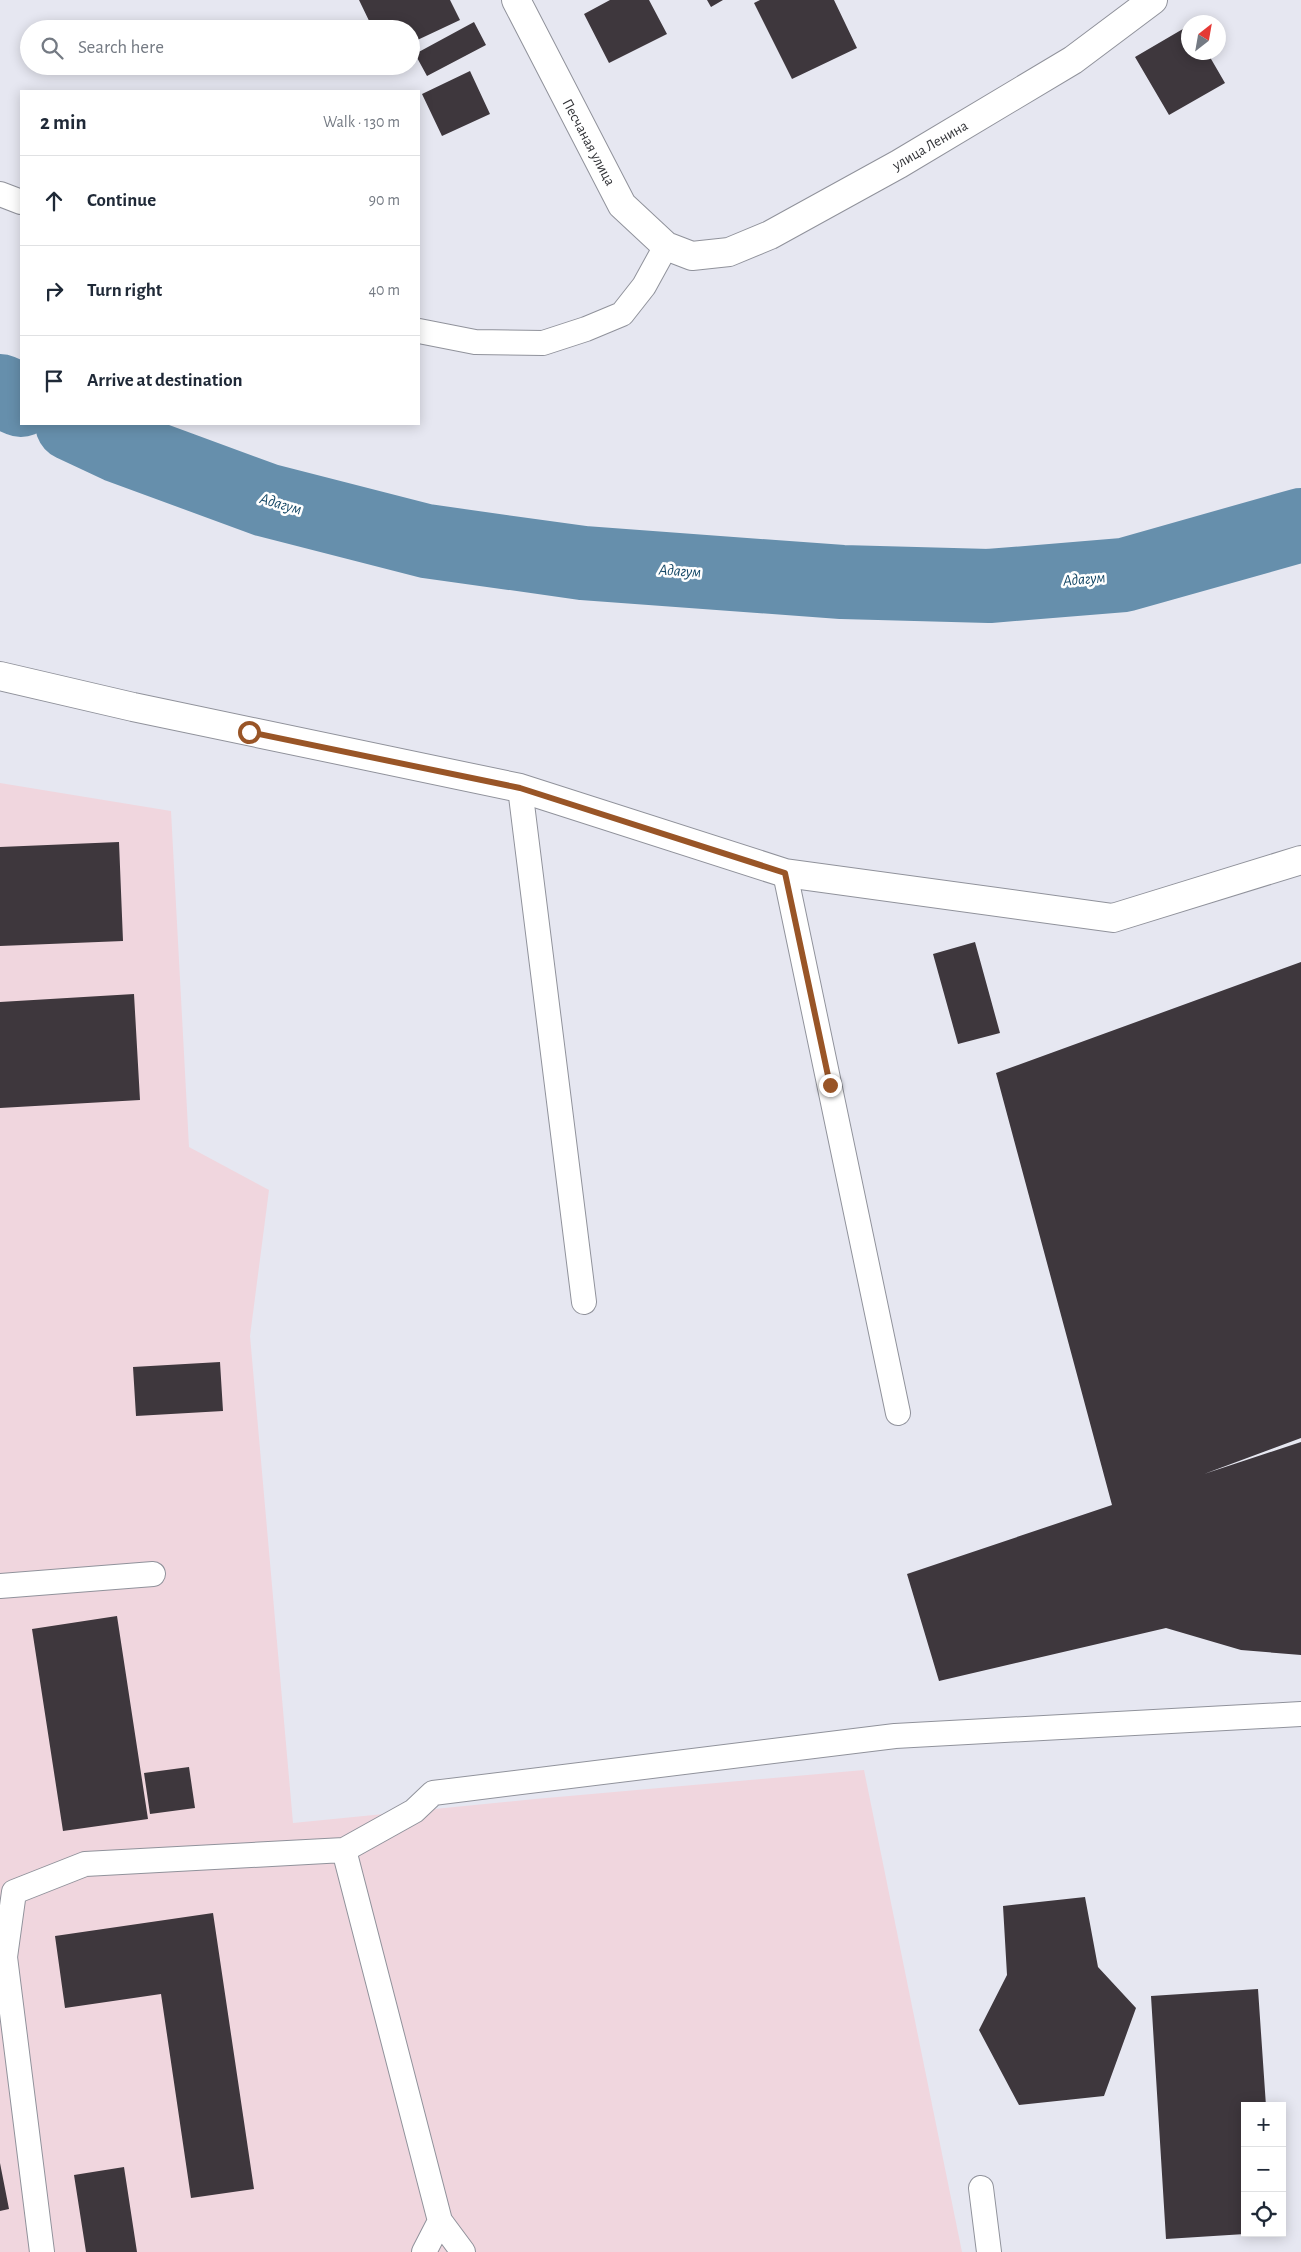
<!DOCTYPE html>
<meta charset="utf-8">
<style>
:root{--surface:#fff;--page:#f2f2f3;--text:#1f2937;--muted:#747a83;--line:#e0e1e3}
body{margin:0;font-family:"Alegreya Sans",sans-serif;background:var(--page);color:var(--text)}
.controls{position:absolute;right:15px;bottom:15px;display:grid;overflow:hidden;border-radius:0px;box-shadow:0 2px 12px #0003}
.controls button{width:45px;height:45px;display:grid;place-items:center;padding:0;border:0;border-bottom:1px solid var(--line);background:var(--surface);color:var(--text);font:25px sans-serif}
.compass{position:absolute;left:1181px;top:15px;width:45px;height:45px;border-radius:50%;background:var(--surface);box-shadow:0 2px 12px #0003;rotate:31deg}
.stop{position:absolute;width:15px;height:15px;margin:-11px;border:4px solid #995527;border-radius:50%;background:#fff}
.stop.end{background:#995527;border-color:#fff;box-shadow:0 1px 5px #0008}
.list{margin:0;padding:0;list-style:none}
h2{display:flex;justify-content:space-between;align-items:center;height:65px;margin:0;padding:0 20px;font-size:21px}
h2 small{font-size:16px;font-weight:400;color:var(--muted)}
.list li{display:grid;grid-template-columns:32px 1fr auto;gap:15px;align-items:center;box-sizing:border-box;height:90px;padding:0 20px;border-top:1px solid var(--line)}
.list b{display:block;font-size:19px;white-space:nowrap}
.list em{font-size:16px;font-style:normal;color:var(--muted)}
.icon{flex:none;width:28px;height:28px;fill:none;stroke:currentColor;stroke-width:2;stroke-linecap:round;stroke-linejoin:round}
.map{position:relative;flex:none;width:1301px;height:2252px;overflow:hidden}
.search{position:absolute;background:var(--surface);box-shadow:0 2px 12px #0003;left:20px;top:20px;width:400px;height:55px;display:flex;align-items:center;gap:12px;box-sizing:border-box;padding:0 18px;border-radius:28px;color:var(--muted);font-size:19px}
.panel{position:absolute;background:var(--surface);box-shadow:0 2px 12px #0003;left:20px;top:90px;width:400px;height:335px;border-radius:0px}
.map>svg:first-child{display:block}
.industrial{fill:#f0d6de}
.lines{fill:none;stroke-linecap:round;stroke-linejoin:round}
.river{stroke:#668fac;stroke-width:74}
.building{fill:#3e373d}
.lane-casing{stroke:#90929b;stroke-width:26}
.street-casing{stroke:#90929b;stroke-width:30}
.lane{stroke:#fff;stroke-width:24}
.street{stroke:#fff;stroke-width:28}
.route{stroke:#995527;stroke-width:6}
.labels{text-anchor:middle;stroke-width:5;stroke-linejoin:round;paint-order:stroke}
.street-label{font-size:15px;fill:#333438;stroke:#fff}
.water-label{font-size:16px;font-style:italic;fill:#154866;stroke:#fff}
</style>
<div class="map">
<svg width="1301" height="2252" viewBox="0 0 1301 2252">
<rect width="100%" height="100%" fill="#e6e7f1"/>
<!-- industrial -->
<path class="industrial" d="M0,783L171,811L189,1147L269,1190L250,1336L293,1823L535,1799L864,1770L962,2252H0Z"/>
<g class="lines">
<!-- river -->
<path class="river" d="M0,391L21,400
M72,424L119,446L266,500L426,541L583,563L842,582L989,586L1124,575L1301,525"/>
</g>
<!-- building -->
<path class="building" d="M359,0H450L460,20L411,43V29H373Z
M610,0H649L667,34L609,63L584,14Z
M707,0H723L711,7Z
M760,0H834L857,48L792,79L754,3Z
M474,22L486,45L427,76L415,54Z
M1188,26V52H1207L1225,83L1169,115L1135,57Z
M470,71L490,114L442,136L422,94Z
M119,842L123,941L0,946V847Z
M975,942L1000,1033L958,1044L933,954Z
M1301,962V1438L1204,1474L1301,1442V1655L1241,1650L1166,1628L939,1681L907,1574L1112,1505L996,1073Z
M134,994L140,1100L0,1108V1002Z
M220,1362L223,1411L136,1416L133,1367Z
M117,1616L148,1819L63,1831L32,1629Z
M189,1767L195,1808L150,1814L144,1773Z
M1085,1897L1098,1967L1136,2008L1104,2096L1019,2105L979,2030L1007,1975L1003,1906Z
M213,1913L254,2189L191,2198L161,1994L65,2008L55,1936Z
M1258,1989L1266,2106H1245V2234L1166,2239L1151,1996Z
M0,2163L9,2209L0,2211Z
M124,2167L137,2252H86L74,2175Z"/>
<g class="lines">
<!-- lane casing -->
<g class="lane-casing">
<path id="lane" d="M0,194L21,202
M419,331L475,342L543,343L586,329L622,314L644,286L666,246
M520,788L584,1302
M785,873L898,1413
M0,1586L153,1574
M344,1850L414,1811L433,1793L895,1736L1301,1714
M981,2188L989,2252
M42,2252L5,1957L14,1892L85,1864L344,1850L440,2221L463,2252
M424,2252L440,2221"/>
</g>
<!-- street casing -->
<g class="street-casing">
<path id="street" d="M516,0L622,205L666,246L692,256L729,252L770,235L899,164L1073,60L1153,0
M0,676L133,707L520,788L785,873L1113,918L1301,860"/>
</g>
<!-- lane -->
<use href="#lane" class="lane"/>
<!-- street -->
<use href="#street" class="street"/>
</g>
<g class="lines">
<!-- route -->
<path class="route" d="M249,732L520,788L785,873L830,1085"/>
</g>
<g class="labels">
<!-- street labels -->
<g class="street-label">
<text transform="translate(589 142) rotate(62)" y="5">Песчаная улица</text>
<text transform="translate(930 145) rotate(-30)" y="5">улица Ленина</text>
</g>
<!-- water labels -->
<g class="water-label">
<text transform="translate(281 503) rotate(16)" y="6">Адагум</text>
<text transform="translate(680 570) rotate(4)" y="6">Адагум</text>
<text transform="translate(1084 578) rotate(-5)" y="6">Адагум</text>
</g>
</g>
</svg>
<div class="controls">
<button>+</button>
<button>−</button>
<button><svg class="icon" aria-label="locate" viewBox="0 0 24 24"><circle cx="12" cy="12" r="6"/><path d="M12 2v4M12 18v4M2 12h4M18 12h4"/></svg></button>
</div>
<svg class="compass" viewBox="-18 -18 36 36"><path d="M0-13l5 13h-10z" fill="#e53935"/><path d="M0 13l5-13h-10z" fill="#747a83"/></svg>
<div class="stop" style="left:249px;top:732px"></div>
<div class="stop end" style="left:830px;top:1085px"></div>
<div class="search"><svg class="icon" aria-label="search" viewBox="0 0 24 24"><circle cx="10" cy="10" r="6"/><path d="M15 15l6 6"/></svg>Search here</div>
<section class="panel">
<h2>2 min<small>Walk · 130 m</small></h2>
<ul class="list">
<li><svg class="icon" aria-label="ahead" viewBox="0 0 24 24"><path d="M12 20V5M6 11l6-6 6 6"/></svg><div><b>Continue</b></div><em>90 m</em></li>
<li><svg class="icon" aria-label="right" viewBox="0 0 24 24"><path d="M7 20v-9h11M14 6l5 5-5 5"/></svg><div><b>Turn right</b></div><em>40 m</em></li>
<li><svg class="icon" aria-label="arrive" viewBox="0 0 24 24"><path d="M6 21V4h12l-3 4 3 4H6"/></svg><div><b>Arrive at destination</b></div></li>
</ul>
</section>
</div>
